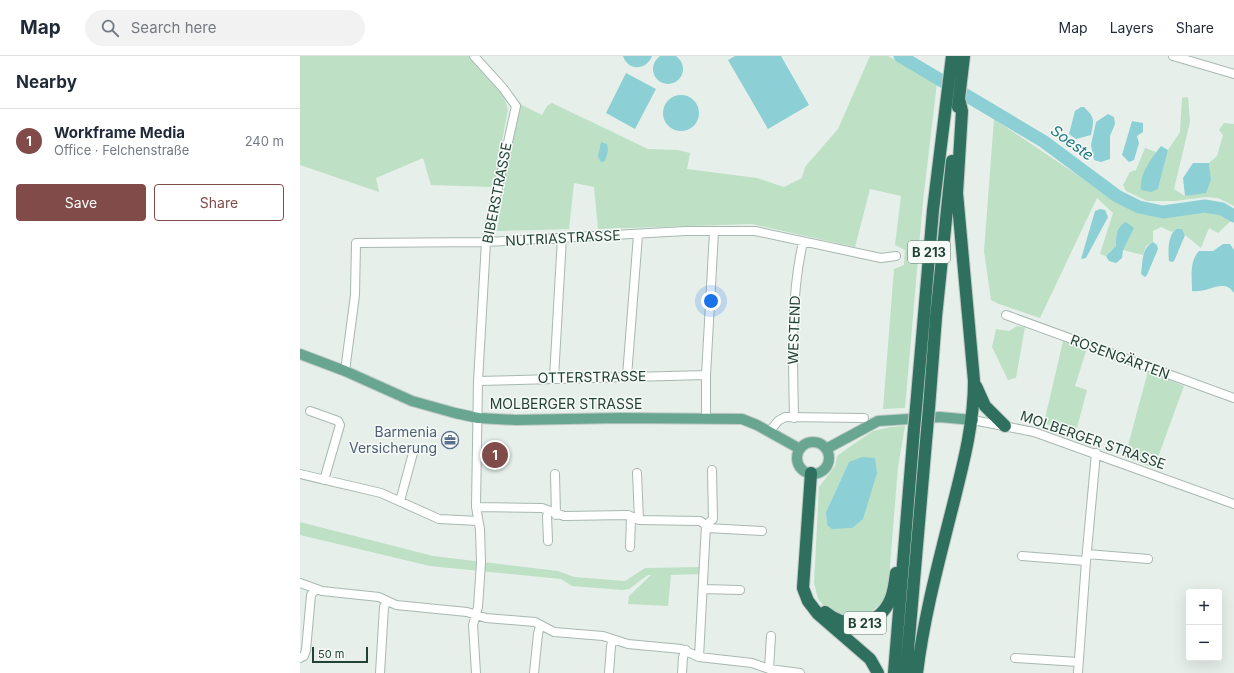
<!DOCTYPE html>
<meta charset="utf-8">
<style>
:root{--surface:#fff;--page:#f2f2f3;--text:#1f2937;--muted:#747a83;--line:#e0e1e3;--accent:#804b48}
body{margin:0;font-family:Inter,sans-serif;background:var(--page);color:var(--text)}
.controls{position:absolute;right:12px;bottom:12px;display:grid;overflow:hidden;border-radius:4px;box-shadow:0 4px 16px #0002}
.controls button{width:36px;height:36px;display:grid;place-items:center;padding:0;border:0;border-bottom:1px solid var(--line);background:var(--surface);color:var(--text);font:20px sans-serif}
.scale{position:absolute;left:12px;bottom:10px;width:56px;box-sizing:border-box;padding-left:4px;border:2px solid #234237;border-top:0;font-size:11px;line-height:14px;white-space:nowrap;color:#234237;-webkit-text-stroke:3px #f7fbf8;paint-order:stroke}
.you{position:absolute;left:411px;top:245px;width:14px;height:14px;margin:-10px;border:3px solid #fff;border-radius:50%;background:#1a73e8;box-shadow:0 0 0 6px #1a73e833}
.badge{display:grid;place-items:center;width:26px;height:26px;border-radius:50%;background:var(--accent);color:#fff;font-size:13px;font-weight:700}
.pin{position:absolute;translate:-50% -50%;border:2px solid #fff;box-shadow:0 1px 4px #0006}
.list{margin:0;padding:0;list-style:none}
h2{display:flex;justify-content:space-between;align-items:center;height:52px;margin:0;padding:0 16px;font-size:17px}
h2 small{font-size:13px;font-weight:400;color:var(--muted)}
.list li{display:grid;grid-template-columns:26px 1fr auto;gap:12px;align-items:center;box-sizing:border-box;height:64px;padding:0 16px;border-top:1px solid var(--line)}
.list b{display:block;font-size:15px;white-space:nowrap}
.list p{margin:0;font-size:13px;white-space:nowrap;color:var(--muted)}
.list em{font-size:13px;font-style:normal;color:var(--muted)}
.actions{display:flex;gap:8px;padding:12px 16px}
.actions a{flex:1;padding:9px 0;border:1px solid var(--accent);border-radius:4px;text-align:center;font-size:14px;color:var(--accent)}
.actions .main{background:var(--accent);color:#fff}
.icon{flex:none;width:22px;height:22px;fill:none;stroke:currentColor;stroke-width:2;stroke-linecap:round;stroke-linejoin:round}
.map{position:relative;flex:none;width:934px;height:617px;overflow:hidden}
header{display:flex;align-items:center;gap:24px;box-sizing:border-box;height:56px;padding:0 20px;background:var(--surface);border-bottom:1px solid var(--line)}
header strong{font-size:19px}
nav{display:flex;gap:22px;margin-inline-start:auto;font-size:14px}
.search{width:280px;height:36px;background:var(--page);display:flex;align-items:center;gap:10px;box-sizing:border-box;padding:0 14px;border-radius:22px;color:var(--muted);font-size:15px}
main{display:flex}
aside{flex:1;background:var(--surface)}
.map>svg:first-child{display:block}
.green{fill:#bee0c5;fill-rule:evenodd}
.water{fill:#8cd0d5}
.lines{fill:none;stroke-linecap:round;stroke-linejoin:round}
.river{stroke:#8cd0d5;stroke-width:13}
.minor-casing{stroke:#a8b8b1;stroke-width:10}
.major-casing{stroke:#c1cac7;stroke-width:12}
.highway-casing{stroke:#c1cac7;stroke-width:14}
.minor{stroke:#fff;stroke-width:8}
.major{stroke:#69a691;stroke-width:10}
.highway{stroke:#2e705d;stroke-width:12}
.highway-bridge-casing{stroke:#c1cac7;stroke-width:14;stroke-linecap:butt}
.highway-bridge{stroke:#2e705d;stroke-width:12}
.labels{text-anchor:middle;stroke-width:3;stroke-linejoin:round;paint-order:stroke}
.shield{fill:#f7fbf8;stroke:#637a71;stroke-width:1}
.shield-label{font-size:13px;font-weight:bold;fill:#234237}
.street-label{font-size:14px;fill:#234237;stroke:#f7fbf8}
.service-label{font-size:14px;fill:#4e5e75;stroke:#f7fbf8;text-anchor:end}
.water-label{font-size:15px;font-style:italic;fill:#1a7982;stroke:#f7fbf8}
</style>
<header>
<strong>Map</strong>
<div class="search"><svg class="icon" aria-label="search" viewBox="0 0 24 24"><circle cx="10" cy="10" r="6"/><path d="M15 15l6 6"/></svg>Search here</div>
<nav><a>Map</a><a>Layers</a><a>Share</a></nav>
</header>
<main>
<aside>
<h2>Nearby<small></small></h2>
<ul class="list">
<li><span class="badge">1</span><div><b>Workframe Media</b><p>Office · Felchenstraße</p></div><em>240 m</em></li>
</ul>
<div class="actions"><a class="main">Save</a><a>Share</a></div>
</aside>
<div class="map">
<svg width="934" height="617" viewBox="0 0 934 617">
<rect width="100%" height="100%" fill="#e6efea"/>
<!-- green -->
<path class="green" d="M0,0H168C184,13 204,32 208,54L193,131L131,129L123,102L76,122L79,136L0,109Z
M570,0H588L637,27L623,145L605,352L583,353L594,213L604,209L605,194L595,189L601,140L570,133L555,191L452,168L298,173L294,131L274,127L269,173L197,175L217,52L220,48L242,59L247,50L252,47L348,93L378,94L390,97L387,113L457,122L484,131L502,122L505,111L538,73Z
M888,41L890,66L874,133L885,140L906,136L910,112L909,107L917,100L923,79L919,74L924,67L934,68V150L918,142L906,141L875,145H847L826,135L823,129L830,116L836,114L845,92L856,96L851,105L858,133L868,94L880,76L882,42Z
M694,63L801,135L807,136L845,156L873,158L905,152L922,154L933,163L918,177L909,172L901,192L885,179L882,173H876L872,176L861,171L853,175V186L846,190L843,199L823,194L816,178V190L806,200L800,198L813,157L797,142L740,262L699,248L691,244L684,195Z
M717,270L725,271L716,322L708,324L692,291L696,273L709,275Z
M763,285L787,292L775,330L787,334L775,379L744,367Z
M848,315L884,330L854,412L825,401Z
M605,370L598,411L588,534L584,545L571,556L554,561L539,562L527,554L518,543L514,527L519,431L535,410L537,400L548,392L573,375L591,371ZM549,406L527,469L526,456Z
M0,466L133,500L258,515L274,521L325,525L345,512L402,511L401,518L371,519L368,550L328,548L329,540L351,519H348L329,533L322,534L272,530L261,523L130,510L0,479Z"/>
<!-- water -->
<path class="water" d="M353 13a15 15 0 1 1 30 0a15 15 0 1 1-30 0Z
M323,0H352C346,15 328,15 323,0Z
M435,0H481L509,49L468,73L428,4Z
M326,17L356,33L335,73L306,57Z
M363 57a18 18 0 1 1 36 0a18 18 0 1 1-36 0Z
M781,51H784C795,62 794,63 791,79L776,83L769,78L775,55Z
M808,58L814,61L815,68L810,80V103L801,106L794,104L791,89L796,66Z
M832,65L843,67V76L837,80L839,87L834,104L829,106L822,99Z
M301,86L307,88L308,95L305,105L301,106L298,100Z
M861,90L868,94L858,133L851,136L841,134C839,118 851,103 861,90Z
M893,107H909L911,124L906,137L885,140L883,122Z
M800,153L805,154L808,161L786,202L781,203L795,155Z
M826,166L834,172L823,194L822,202L816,207L809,205L806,200L816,190C816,180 816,171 826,166Z
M876,173H882L885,179L875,203L873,206L869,205C868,195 868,179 876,173Z
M853,186L857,189L858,193L847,219L845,221L841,218C843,205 841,193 853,186Z
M923,188H930L934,194V237C924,221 907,238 892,235C892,221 889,206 899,195H913Z
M562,401L575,402L577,417L563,463L552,472L532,473L527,469L526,456L549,406Z"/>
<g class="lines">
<!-- river -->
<path class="river" d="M600,0L743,85L817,140L839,151L863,156L905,150L922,153L934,160"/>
<!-- minor casing -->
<g class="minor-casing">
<path id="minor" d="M174,0L203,32L216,50L186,186L178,325L176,451L180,473L181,507L178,551L173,569L176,617
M873,0L934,18
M706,259L934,342
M45,315L55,239L56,187L186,186L386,175H455L581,202L596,200
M327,320L338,179
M254,322L262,181
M178,325L406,319
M10,355L38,365L40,369L24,424
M406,362V319L414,176
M494,362C493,303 490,243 503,186
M673,364L734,376L934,448
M470,375L478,365L485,361L564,362
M337,417L339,464
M0,418L81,437L139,463L178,465
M255,418L256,459
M100,445L113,397
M176,451L242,452L264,460L328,459L339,464L400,465L406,469L399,601
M406,469L413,463L412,414
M407,472L462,475
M248,485L247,460L249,455
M330,491L331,461
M787,498L848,503
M722,500L786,505
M0,527L22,535L79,541L96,549L167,556L186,562L235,566L254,576L303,580L328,588L381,593L399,601L452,607L469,613L500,617
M403,533L440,534
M0,602L4,600L6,594L11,539L16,533
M715,602L778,606
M469,613L471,580
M80,617L84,551L87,545
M234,617L238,578L240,570
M309,617L311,590L313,583
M382,617L383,601L386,594
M778,617L786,505L796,397"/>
</g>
<!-- major casing -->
<g class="major-casing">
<path id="major" d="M0,298L45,315L112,345L155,357L178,362L216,364L320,362L442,363L457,369L500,393
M497 402a16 16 0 1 1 32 0a16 16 0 1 1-32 0Z
M526,393L578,365L640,361L673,364"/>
</g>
<!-- highway casing -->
<g class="highway-casing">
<path id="highway" d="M658,51L664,0
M676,330L685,350L705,370
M616,352L633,154L652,0
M629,352L636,261L652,105
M511,417L503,532L508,545L518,558L570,603L578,617
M525,556C547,574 580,571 591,542C594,534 595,525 596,517
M594,617L614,373
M606,617L627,374
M617,617C624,559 640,501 654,445C664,405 674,366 674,325L657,137L662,55L659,43"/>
</g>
<!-- minor -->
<use href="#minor" class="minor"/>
<!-- major -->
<use href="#major" class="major"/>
<!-- highway -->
<use href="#highway" class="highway"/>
<!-- highway-bridge casing -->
<g class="highway-bridge-casing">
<path id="highway-bridge" d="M614,373L616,352
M627,374L629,352"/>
</g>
<!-- highway-bridge -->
<use href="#highway-bridge" class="highway-bridge"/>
</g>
<!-- icons -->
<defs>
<g id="office-ring" transform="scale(0.9)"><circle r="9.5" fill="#f7fbf8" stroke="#5c6f8a" stroke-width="1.5"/><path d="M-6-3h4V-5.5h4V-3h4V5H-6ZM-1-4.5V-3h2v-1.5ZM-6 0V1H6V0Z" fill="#5c6f8a"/></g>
</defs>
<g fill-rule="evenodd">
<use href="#office-ring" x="150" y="384"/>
</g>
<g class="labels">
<!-- shield labels -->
<g class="shield">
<rect x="608" y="185" width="42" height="22" rx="3"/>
<rect x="544" y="556" width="42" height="22" rx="3"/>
</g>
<g class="shield-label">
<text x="629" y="201">B 213</text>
<text x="565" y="572">B 213</text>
</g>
<!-- street labels -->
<g class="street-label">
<text transform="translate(197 137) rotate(-79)" y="5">BIBERSTRASSE</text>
<text transform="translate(263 182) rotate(-3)" y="5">NUTRIASTRASSE</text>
<text transform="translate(494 274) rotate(-88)" y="5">WESTEND</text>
<text transform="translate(820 301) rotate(20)" y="5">ROSENGÄRTEN</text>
<text transform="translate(292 321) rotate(-1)" y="5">OTTERSTRASSE</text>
<text x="266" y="353">MOLBERGER STRASSE</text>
<text transform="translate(793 384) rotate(19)" y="5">MOLBERGER STRASSE</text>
</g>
<!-- service labels -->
<g class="service-label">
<text x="137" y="381">Barmenia<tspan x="137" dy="16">Versicherung</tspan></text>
</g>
<!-- water labels -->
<g class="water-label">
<text transform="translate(772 87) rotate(36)" y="5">Soeste</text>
</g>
</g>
</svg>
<div class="controls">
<button>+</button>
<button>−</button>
</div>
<div class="scale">50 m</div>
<div class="you"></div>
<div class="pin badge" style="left:195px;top:399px">1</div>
</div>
</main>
